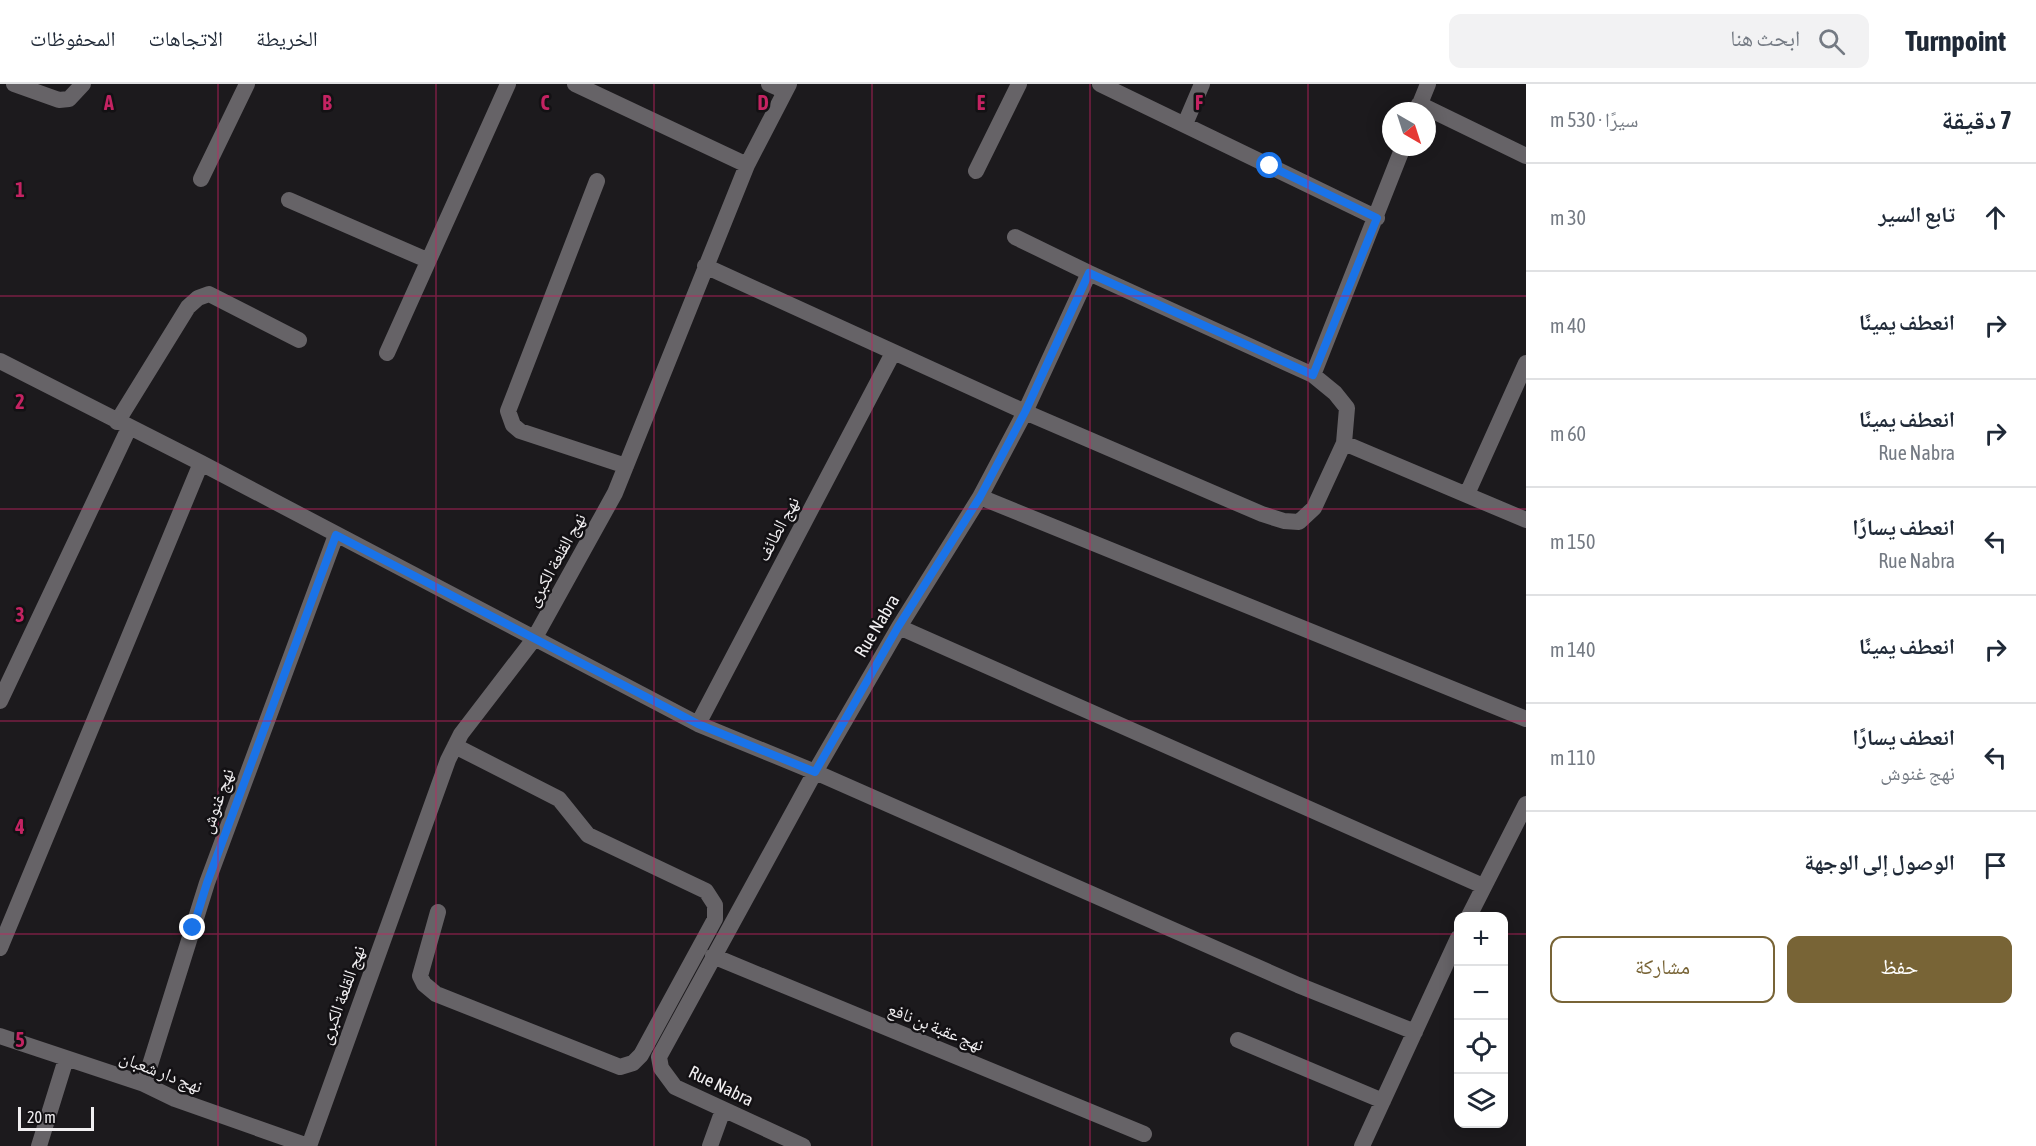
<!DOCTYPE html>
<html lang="ar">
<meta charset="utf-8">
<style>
:root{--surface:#fff;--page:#f2f2f3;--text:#1f2937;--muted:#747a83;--line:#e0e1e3;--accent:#786436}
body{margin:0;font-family:"Asap Condensed","Noto Naskh Arabic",sans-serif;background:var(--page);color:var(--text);direction:rtl}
.controls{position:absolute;right:18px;bottom:18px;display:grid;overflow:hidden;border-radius:12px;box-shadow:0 3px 15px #0003}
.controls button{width:54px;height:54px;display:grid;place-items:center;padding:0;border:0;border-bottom:2px solid var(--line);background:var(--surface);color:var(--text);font:30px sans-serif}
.compass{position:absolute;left:1382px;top:18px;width:54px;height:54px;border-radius:50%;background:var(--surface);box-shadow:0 3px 15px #0003;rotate:141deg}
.scale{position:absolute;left:18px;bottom:15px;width:76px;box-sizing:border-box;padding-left:6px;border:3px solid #f1eff1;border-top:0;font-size:16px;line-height:21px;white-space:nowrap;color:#f1eff1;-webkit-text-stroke:4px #131114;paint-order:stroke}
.stop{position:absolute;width:18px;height:18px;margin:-14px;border:4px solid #1a73e8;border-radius:50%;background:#fff}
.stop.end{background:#1a73e8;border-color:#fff;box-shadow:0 2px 6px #0008}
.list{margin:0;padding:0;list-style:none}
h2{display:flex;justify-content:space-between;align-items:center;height:78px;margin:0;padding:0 24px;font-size:26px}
h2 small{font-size:20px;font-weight:400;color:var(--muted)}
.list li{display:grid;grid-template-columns:39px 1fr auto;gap:18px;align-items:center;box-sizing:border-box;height:108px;padding:0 24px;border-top:2px solid var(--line)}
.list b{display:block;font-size:22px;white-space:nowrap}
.list p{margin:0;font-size:20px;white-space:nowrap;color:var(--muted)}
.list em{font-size:20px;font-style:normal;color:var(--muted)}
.actions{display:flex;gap:12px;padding:18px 24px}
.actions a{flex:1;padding:14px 0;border:2px solid var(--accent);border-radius:12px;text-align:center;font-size:21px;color:var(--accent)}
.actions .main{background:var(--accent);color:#fff}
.icon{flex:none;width:33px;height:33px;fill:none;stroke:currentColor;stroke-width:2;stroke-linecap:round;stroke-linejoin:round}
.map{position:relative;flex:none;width:1526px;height:1062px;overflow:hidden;direction:ltr}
header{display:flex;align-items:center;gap:36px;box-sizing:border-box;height:84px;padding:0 30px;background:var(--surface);border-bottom:2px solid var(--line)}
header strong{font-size:28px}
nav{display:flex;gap:33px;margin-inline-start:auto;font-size:21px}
.search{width:420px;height:54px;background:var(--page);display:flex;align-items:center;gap:15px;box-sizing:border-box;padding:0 21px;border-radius:12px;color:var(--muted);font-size:22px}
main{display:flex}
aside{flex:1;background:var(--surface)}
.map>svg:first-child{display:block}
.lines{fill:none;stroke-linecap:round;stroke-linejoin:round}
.minor{stroke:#666367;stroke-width:16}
.route{stroke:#1a73e8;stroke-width:8}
.grid{fill:none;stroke:#c42362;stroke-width:1.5;stroke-opacity:0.55}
.labels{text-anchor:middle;stroke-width:5;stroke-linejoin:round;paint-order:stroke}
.street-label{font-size:18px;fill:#f1eff1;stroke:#131114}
.grid-label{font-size:20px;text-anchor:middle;font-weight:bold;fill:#c42362;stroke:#131114;stroke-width:5;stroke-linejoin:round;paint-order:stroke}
</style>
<header>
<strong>Turnpoint</strong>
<div class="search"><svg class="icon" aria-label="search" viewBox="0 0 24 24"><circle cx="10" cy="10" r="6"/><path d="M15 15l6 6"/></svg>ابحث هنا</div>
<nav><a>الخريطة</a><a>الاتجاهات</a><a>المحفوظات</a></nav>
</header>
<main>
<aside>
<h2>7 دقيقة<small>سيرًا · 530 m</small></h2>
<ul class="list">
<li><svg class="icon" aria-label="ahead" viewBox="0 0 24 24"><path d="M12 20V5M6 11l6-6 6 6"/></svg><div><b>تابع السير</b></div><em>30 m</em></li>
<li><svg class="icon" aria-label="right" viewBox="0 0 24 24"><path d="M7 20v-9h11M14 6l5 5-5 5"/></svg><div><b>انعطف يمينًا</b></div><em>40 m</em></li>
<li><svg class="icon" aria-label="right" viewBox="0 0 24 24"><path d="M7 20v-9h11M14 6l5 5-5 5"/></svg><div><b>انعطف يمينًا</b><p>Rue Nabra</p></div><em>60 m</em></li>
<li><svg class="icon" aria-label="left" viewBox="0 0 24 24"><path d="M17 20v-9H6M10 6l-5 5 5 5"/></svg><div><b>انعطف يسارًا</b><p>Rue Nabra</p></div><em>150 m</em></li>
<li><svg class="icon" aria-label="right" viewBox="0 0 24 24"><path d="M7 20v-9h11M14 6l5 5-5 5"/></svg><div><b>انعطف يمينًا</b></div><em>140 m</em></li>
<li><svg class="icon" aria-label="left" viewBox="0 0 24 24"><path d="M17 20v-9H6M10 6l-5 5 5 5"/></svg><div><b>انعطف يسارًا</b><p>نهج غنوش</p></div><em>110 m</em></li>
<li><svg class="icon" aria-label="arrive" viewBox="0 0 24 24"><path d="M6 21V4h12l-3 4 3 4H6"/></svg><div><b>الوصول إلى الوجهة</b></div></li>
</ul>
<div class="actions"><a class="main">حفظ</a><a>مشاركة</a></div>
</aside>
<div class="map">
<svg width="1526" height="1062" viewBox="0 0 1526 1062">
<rect width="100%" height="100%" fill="#1c1a1d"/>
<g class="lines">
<!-- minor -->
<path class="minor" d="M14,0L59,16L69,15L83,0
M575,0L747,81
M769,0L785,7
M1100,0L1377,134
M1419,20L1526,72
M1417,27L1428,0
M1185,40L1202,0
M976,87L1019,0
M201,95L247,0
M597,97L508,327L513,341L520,347L626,382
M289,116L427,176
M705,182L1025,328L1262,430L1284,437L1299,438L1314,424L1344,359L1347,324L1335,309L1313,291L1089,189L1015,153
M387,269L508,0
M0,277L201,379L698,640L815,688L1298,901L1415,948
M1313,291L1403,63
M117,338L188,223L198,214L209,210L299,256
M1344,359L1526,436
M1467,410L1526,279
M980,413L1526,635
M899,543L1483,802
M0,617L129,344
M698,640L893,269
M438,828L420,892L424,900L436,910L620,983L633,979L641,971L715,835V821L706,807L588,751L559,715L455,662
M1469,832L1526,720
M0,864L201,379
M713,872L1144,1050
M0,952L144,1000L175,1015L308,1062
M1238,956L1383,1017
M144,1000L207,799L336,451
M39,1062L66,975
M309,1062L448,676L461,650L534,555L615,409L747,81L789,0
M710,1062L723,1026
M803,1062L675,1003L661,984L659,973L815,688L899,543L980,413L1025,328L1089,189
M1362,1062L1458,854"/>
</g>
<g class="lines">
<!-- route -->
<path class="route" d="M193,844L207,799L336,451L698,640L815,688L898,543L980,413L1025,328L1089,189L1313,291L1377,134L1270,82"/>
</g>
<!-- grid -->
<path class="grid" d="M218,0V1062M436,0V1062M654,0V1062M872,0V1062M1090,0V1062M1308,0V1062M0,212H1526M0,425H1526M0,637H1526M0,850H1458M1504,850H1526"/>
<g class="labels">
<!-- street labels -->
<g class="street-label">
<text transform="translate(778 445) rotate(-62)" y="6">نهج الطائف</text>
<text transform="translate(556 476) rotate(-61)" y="6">نهج القلعة الكبرى</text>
<text transform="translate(877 542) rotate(-59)" y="6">Rue Nabra</text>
<text transform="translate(217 717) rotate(-70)" y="6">نهج غنوش</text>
<text transform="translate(342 911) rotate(-70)" y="6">نهج القلعة الكبرى</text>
<text transform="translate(936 943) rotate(22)" y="6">نهج عقبة بن نافع</text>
<text transform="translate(161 988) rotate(21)" y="6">نهج دار شعبان</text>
<text transform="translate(721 1002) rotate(26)" y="6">Rue Nabra</text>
</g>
</g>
<g class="grid-label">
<text x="109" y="26">A</text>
<text x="327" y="26">B</text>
<text x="545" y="26">C</text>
<text x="763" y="26">D</text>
<text x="981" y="26">E</text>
<text x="1199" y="26">F</text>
<text x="20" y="113">1</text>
<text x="20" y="325">2</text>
<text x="20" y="538">3</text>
<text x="20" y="750">4</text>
<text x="20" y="963">5</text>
</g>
</svg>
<div class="controls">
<button>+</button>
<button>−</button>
<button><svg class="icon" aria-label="locate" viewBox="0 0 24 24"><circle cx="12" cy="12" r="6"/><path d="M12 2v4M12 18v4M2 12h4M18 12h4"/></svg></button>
<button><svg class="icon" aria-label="layers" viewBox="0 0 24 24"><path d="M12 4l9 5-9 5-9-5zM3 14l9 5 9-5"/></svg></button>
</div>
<svg class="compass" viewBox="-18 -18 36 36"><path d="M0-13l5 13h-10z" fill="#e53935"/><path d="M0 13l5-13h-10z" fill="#747a83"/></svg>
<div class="scale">20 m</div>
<div class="stop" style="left:1270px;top:82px"></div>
<div class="stop end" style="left:193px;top:844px"></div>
</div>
</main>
